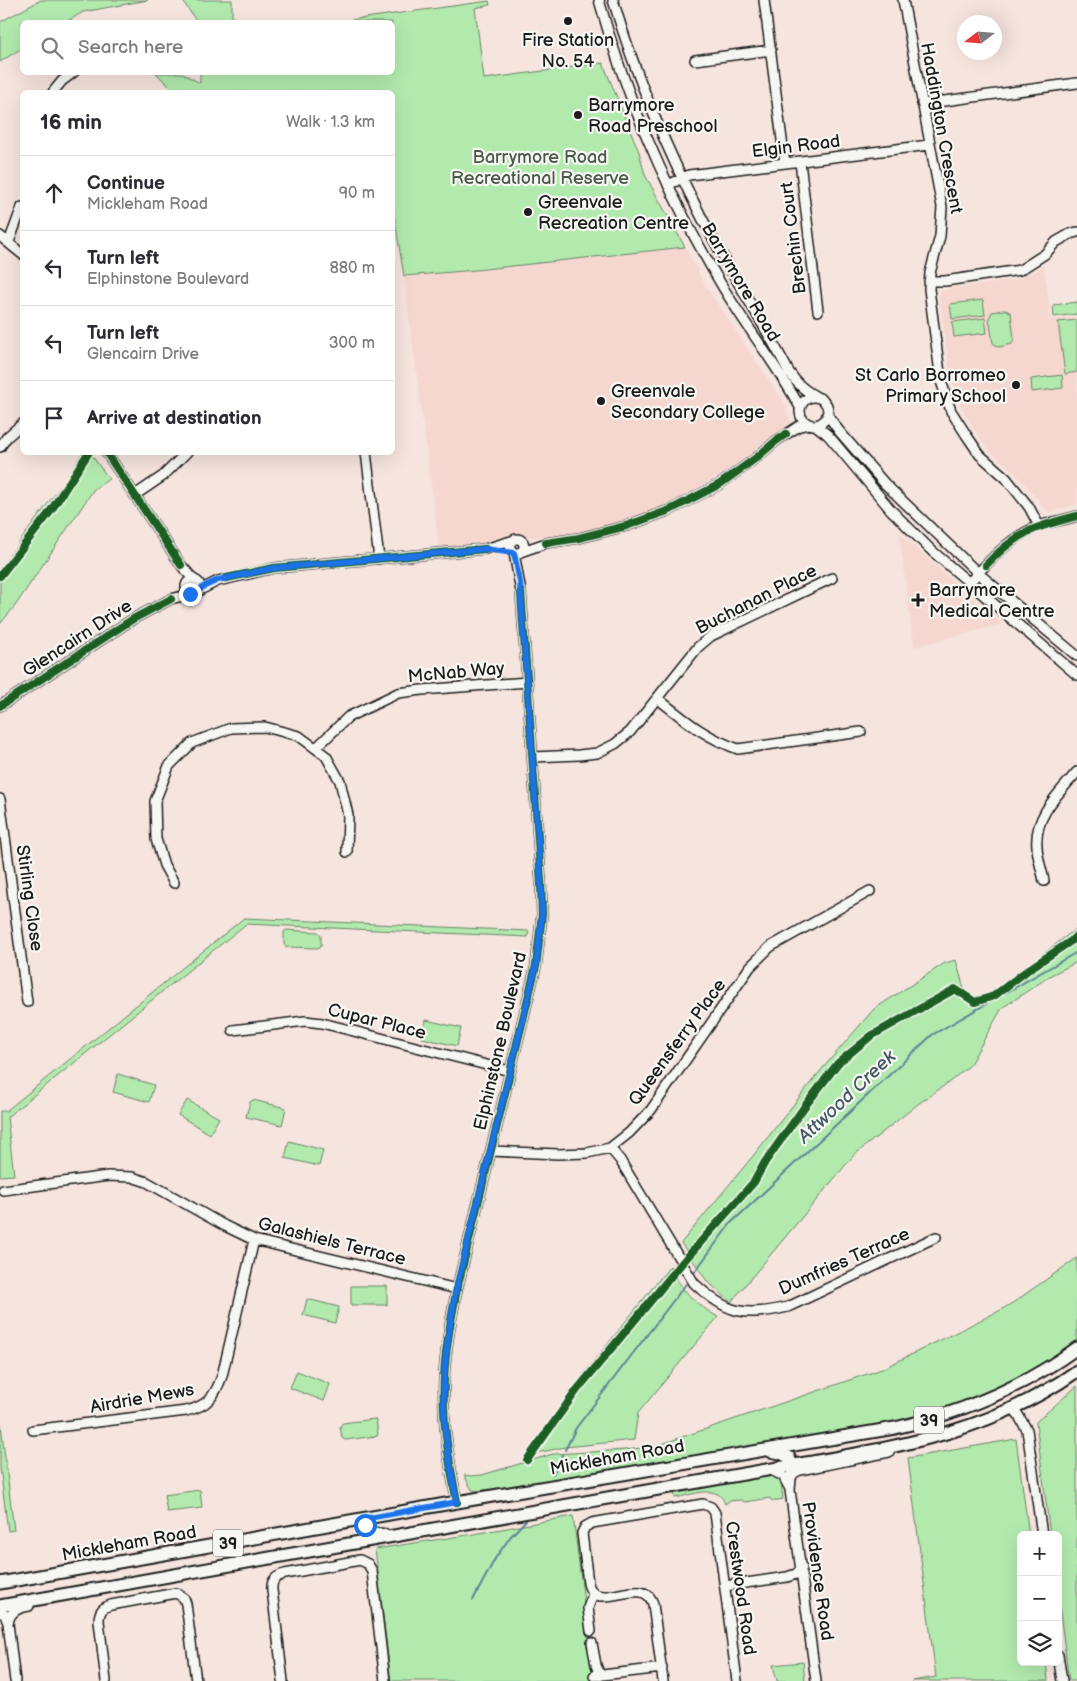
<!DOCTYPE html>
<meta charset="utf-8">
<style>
:root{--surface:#fff;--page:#f7f7f7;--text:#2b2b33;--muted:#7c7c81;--line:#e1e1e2}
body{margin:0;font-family:"Balsamiq Sans",sans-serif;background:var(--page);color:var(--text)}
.controls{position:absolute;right:15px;bottom:15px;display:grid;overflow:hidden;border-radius:8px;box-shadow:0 5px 20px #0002}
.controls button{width:45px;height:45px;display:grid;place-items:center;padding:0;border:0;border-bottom:1px solid var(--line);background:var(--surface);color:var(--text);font:25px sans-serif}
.compass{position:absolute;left:957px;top:15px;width:45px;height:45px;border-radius:50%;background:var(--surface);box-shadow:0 5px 20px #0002;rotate:254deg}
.stop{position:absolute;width:15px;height:15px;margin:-11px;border:4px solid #1a73e8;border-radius:50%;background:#fff}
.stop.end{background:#1a73e8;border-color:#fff;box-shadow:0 1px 5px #0008}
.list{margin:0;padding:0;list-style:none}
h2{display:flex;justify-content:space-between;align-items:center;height:65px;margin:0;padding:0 20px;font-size:21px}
h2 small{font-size:16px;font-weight:400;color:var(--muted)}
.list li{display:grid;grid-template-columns:32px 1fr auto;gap:15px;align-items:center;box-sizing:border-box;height:75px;padding:0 20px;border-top:1px solid var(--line)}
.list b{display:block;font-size:19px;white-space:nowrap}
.list p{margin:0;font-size:16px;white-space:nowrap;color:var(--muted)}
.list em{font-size:16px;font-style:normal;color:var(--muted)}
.icon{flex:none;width:28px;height:28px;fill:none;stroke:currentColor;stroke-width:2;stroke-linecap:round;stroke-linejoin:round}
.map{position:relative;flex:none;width:1077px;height:1681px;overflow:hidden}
.search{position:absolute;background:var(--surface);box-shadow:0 5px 20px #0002;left:20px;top:20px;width:375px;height:55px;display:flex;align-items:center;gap:12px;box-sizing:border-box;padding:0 18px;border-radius:8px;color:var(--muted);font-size:19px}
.panel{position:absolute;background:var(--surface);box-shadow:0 5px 20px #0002;left:20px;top:90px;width:375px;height:365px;border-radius:8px}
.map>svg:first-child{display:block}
.built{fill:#f6d7d0}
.green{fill:#b2eaae;stroke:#678365}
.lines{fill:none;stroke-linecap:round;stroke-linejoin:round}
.stream{stroke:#5f8398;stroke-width:2}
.minor-casing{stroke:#1c1c1c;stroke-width:12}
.major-casing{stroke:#1c1c1c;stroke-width:15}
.minor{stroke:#f6f6f2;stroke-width:9}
.major{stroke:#f6f6f2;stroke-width:11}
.cycleway-casing{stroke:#f6f6f2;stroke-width:11}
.cycleway{stroke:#1b5e20;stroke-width:8}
.route{stroke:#1a73e8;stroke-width:6}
.poi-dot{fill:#1c1c1c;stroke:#f6f6f2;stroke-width:2}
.labels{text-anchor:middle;stroke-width:4.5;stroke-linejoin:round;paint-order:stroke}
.shield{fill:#f6f6f2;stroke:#5d5d5c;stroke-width:1}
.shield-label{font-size:16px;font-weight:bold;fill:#1c1c1c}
.poi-label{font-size:18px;fill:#1c1c1c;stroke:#f6f6f2;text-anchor:start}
.street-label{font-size:18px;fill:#1c1c1c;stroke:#f6f6f2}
.park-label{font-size:18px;fill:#495a48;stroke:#f6f6f2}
.water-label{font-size:19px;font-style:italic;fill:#435864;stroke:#f6f6f2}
</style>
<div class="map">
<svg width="1077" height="1681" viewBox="0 0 1077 1681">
<rect width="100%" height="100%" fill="#f6e4de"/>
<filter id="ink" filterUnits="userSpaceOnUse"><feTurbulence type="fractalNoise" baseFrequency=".02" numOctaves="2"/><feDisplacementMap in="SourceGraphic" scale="10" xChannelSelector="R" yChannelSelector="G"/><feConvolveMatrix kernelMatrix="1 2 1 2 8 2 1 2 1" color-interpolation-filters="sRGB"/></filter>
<g filter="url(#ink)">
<!-- built -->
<path class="built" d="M685,247L705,285L786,406L789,418L792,422L731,468L681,498L638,516L599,528L566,534L531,537L515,534L492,543L439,548L404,276L476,270Z
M1044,266L1051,320L1077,317V504L1049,513L1014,472L988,449L974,430L959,402L949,368L939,295L941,291L947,289L1016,280Z
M899,532L908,541L1002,624L914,647Z"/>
<!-- green -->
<path class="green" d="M41,0H148L83,12L66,22H22V48L0,62V22Z
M182,0H232V22H197Z
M489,1L490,5L475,8L484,79L603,63L639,152L645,175L685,247L476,270L404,276L393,209L392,92H175L156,73H182L200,83V73L392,72V22H336Z
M983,300L985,315L952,319L950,304Z
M1077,302V314L1054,317L1053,305Z
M1003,310H1006L1011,313L1014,339L1012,344L999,347L993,343L989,318L992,312Z
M985,318L987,333L954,337L952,322Z
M1077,320V372L1065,374L1058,322Z
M1062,375L1063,388L1032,392L1031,379Z
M82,453H90L109,479L94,489L15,606L0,624V568L64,482Z
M244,918L529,931L528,937L246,924L7,1117L14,1175L0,1176V1111H6Z
M1077,928V962L1053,974L1002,1008L969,1066L948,1083L918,1104L854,1155L731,1302L707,1281L681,1243L748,1162L753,1156L816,1076L874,1009L945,963L956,960L964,989L973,997L991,993Z
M286,930L318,932L321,935V946L318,948L286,947L284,944V932Z
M426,1020L461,1028L457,1046L422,1038Z
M118,1074L154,1085L149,1102L113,1092Z
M187,1100L219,1118L210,1134L178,1115Z
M253,1100L286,1108L282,1125L246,1117L250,1102Z
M289,1141L323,1150L319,1166L285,1158Z
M1077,1258V1341C1020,1384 961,1407 892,1423L695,1457L478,1491L472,1490L464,1475L472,1476L482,1475L553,1454L625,1450L656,1446L882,1369L999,1311L1014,1302Z
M670,1266C680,1289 696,1305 718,1317L638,1413L634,1440L565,1447L527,1455L582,1376Z
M351,1286H387V1305H351Z
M307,1299L339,1307L335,1323L303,1315Z
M297,1371L330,1384L324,1401L290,1388Z
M1077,1386V1681H1069L1058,1597V1535H1050L1036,1422Z
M0,1417L14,1530L8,1531L0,1467Z
M374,1419L376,1420L378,1434L377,1436L345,1440L342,1438L340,1426L343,1423Z
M1016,1439L1029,1535H1021V1662H1046L1048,1681H912L936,1677L908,1458Z
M771,1472L781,1481L783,1499L772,1501L770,1498L745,1502L741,1500L729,1501L725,1504C719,1483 691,1495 675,1498L673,1490Z
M200,1490L202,1508L167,1512L164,1495Z
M573,1516L594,1681H391L375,1549L474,1534Z
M803,1662L805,1681H777L773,1665Z"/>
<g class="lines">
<!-- stream -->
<path class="stream" d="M693,1274L731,1223L932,1035L1077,952
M565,1450L576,1428L689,1280
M553,1474L562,1455
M473,1600L496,1557L511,1536L528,1518"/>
<!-- minor casing -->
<g class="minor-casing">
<path id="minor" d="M599,0C627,101 670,199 724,289C748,329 777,366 800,407
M613,0C636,77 666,149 703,220C730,272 762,320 789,372C797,384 804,390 817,397
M764,0L785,163
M903,0L942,207L940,236L930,273L929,289L941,381L951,411L967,436L980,455L1006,478L1029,507L1039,526
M695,60L771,50
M53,92L62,81L74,72
M922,104L1077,83
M800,162L818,311
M668,185L689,175L929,145
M0,236L22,254
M9,242L22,207
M929,281H945L1020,270L1045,254L1056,242L1070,234L1077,232
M800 411a14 14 0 1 1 28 0a14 14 0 1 1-28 0Z
M827,414L839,431L885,484L978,573L1077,656
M815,425L828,435L891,510L931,550L1077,675
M0,447L7,437L22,424
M106,452L181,565L194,580
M366,452L379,559
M135,495L163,476L187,452
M510 546a7 7 0 1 1 14 0a7 7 0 1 1-14 0Z
M523,551L546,543L579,538L626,526L670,510L720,484L756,458L776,441L799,426L809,424
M186 587a7 7 0 1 1 14 0a7 7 0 1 1-14 0Z
M969,583C989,561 1010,537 1039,526C1051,522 1064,520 1077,516
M200,590L218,581L274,568L485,549L511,541
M657,698C685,720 704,737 738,749L861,732
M0,706L133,619L171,599L190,594
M316,748L348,717L398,693L422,690L527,682
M533,757L579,755L597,753L615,744L630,732L698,647L711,636L832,578
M0,799L27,1002
M1044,881C1042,870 1037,857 1037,846C1034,816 1059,793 1077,772
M174,883L164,865L156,839L155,801L169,766L192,743L231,728L265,727L299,736L326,756L340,781L348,815L347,852
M233,1030L305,1021L322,1023L510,1071
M610,1148L620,1160L694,1283C727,1314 744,1317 788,1307L936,1237
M491,1151L558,1154L587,1153L610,1148L629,1133L651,1110L750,967L770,947L870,891
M3,1190L108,1176L132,1177L147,1182L225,1226L254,1240L457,1289
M1014,1408L1027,1430L1042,1535
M33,1430L186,1411C208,1406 215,1396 222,1376L254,1240
M792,1466L790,1490L816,1681
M771,1470L783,1476L789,1487
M791,1478L794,1473L800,1470L889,1452
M457,1502C449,1462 442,1422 444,1380C445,1350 451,1320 457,1289L536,966L542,914L541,882L521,592L514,553
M725,1586L787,1577L796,1574L802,1568
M0,1612L5,1615L8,1623L15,1681
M8,1623C10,1611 18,1608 29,1606
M591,1631L588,1608L593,1594
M592,1643L596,1665L600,1676
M1058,1655L1062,1681
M594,1676L662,1668
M106,1681L99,1621C99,1612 102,1607 111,1605L176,1593L184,1598L186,1604L196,1681
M283,1681L272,1590C271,1580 276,1576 285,1574L360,1560L368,1564L372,1571L385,1681
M663,1681L653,1604C644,1572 595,1616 588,1583L582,1533L585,1527L592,1523L703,1504L711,1507L715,1513L737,1681"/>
</g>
<!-- major casing -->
<g class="major-casing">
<path id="major" d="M770,1451L780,1453L789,1457L792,1466
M369,1518L365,1523C367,1533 375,1535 384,1535
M0,1583L457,1502L895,1428C962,1413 1022,1388 1077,1348
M0,1606C210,1568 420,1532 630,1494C689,1484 747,1473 806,1463C906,1445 992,1431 1077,1371"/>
</g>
<!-- minor -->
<use href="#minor" class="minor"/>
<!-- major -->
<use href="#major" class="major"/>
<!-- cycleway casing -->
<g class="cycleway-casing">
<path id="cycleway" d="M106,452L181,565
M546,543L579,538L626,526L670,510L720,484L756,458L776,441L786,434
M986,565C1017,532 1034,527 1077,516
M0,576L50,512L89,452
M226,578L274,568L485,549
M0,706L133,619L171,599
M527,1460L577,1390L682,1263L754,1182L765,1162L805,1106L838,1063L871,1036L955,989L975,1002L994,996L1029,969L1071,941L1077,935
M457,1502C449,1462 442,1422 444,1380C445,1350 451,1320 457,1289L536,966L542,914L541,882L521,592"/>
</g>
<!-- cycleway -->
<use href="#cycleway" class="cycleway"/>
</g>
</g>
<g class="lines" filter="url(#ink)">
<!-- route -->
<path class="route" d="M190,594L197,593L203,587L218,580L274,568L485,549L514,553L520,582L541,882L542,914L536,966L456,1290C451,1320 445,1350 444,1380C442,1422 449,1462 457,1502L369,1518L365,1522V1525"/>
</g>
<!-- markers -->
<g class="poi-dot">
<circle cx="568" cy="21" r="5"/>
<circle cx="578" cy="115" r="5"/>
<circle cx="528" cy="212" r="5"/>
<circle cx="1016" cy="385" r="5"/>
<circle cx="601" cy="401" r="5"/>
<path d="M915.5 592.5h5v5h5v5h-5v5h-5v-5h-5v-5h5z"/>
</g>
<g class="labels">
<!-- shield labels -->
<g class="shield">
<rect x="914" y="1406.5" width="30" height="27" rx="4"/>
<rect x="213" y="1529.5" width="30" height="27" rx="4"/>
</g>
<g class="shield-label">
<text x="929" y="1426">39</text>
<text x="228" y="1549">39</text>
</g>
<!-- poi labels -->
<g class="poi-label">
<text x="568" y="46" text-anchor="middle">Fire Station<tspan x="568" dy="21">No. 54</tspan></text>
<text x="588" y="111">Barrymore<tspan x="588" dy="21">Road Preschool</tspan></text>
<text x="538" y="208">Greenvale<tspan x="538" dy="21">Recreation Centre</tspan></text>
<text x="1006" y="381" text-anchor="end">St Carlo Borromeo<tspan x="1006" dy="21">Primary School</tspan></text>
<text x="611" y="397">Greenvale<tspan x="611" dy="21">Secondary College</tspan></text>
<text x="929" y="596">Barrymore<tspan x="929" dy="21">Medical Centre</tspan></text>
</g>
<!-- street labels -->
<g class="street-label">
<text transform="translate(942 128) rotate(80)" y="6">Haddington Crescent</text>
<text transform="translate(796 146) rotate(-7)" y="6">Elgin Road</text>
<text transform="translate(793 238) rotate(-97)" y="6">Brechin Court</text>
<text transform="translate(741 282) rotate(59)" y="6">Barrymore Road</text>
<text transform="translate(756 599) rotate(-27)" y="6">Buchanan Place</text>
<text transform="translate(77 638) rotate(-33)" y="6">Glencairn Drive</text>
<text transform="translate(456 672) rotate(-5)" y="6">McNab Way</text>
<text transform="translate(30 898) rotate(82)" y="6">Stirling Close</text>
<text transform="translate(377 1021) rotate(14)" y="6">Cupar Place</text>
<text transform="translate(500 1041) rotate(-77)" y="6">Elphinstone Boulevard</text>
<text transform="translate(677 1042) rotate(-54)" y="6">Queensferry Place</text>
<text transform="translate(332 1241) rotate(14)" y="6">Galashiels Terrace</text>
<text transform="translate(844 1261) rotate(-24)" y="6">Dumfries Terrace</text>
<text transform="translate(142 1398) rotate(-10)" y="6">Airdrie Mews</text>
<text transform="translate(617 1457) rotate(-10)" y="6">Mickleham Road</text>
<text transform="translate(129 1543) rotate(-10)" y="6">Mickleham Road</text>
<text transform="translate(818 1571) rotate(82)" y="6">Providence Road</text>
<text transform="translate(741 1588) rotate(82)" y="6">Crestwood Road</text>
</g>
<!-- park labels -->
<g class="park-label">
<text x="540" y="163">Barrymore Road<tspan x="540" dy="21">Recreational Reserve</tspan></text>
</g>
<!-- water labels -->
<g class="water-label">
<text transform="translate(846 1096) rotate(-43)" y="7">Attwood Creek</text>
</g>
</g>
</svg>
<div class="controls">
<button>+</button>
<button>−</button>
<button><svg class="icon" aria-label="layers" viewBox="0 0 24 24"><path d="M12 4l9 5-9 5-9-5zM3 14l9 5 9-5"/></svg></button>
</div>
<svg class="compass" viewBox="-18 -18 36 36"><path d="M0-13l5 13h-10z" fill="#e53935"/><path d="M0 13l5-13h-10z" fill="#7c7c81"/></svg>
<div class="stop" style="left:365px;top:1525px"></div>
<div class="stop end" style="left:190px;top:594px"></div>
<div class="search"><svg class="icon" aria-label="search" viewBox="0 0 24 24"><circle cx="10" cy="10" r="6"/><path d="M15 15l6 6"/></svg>Search here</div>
<section class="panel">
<h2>16 min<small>Walk · 1.3 km</small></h2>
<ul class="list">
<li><svg class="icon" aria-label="ahead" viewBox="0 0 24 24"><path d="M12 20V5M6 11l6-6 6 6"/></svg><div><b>Continue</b><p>Mickleham Road</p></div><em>90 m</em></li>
<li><svg class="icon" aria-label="left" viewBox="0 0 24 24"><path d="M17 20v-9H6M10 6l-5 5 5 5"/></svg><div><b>Turn left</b><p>Elphinstone Boulevard</p></div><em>880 m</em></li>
<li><svg class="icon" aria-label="left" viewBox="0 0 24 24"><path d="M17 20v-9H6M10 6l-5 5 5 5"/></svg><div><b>Turn left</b><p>Glencairn Drive</p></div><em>300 m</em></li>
<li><svg class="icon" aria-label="arrive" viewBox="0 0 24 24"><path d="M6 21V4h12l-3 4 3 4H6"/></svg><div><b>Arrive at destination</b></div></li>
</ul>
</section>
</div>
